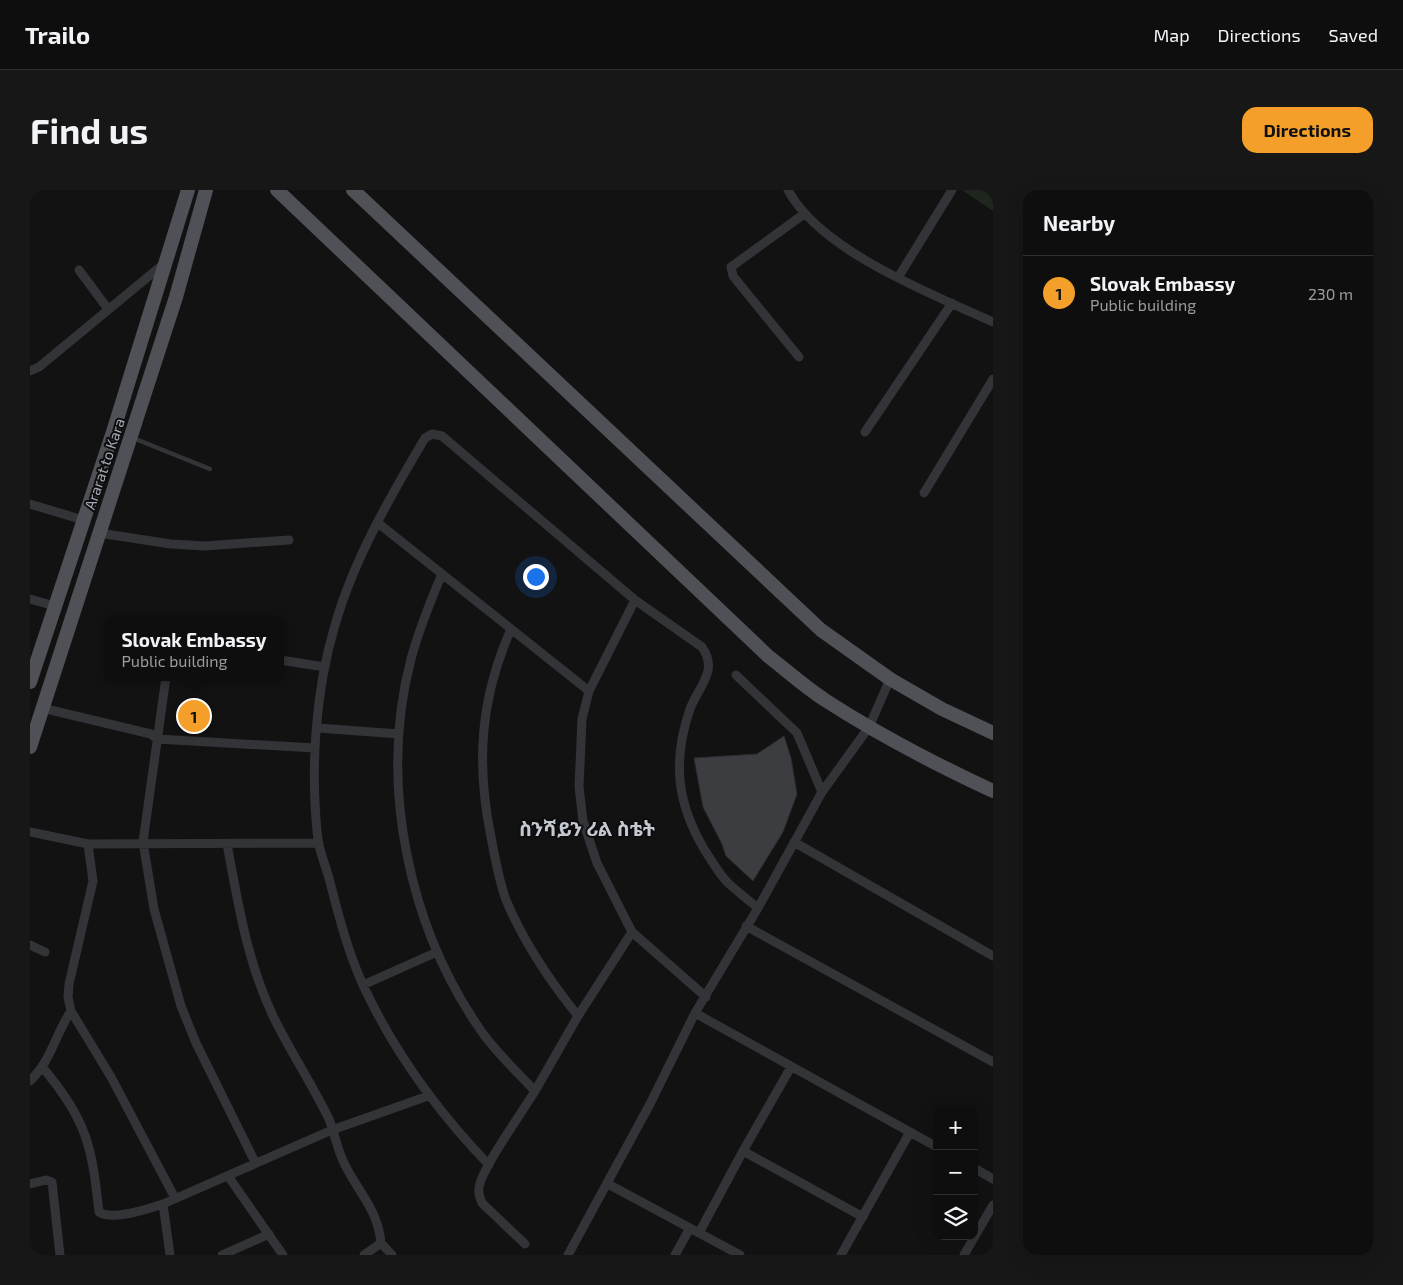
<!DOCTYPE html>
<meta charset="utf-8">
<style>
:root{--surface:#0e0e0e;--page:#171717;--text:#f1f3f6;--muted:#9b9c9e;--line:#2e2e2e;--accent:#f49f29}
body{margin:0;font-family:"Exo 2","Noto Sans Ethiopic",sans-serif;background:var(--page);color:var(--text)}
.controls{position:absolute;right:15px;bottom:15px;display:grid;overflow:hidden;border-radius:10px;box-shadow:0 5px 20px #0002}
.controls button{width:45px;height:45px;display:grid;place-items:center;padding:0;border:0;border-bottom:1px solid var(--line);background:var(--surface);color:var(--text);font:25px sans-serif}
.you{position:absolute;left:505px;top:386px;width:18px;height:18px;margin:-12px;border:4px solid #fff;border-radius:50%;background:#1a73e8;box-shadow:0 0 0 8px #1a73e833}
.badge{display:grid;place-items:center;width:32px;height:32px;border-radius:50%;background:var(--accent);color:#111;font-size:16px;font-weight:700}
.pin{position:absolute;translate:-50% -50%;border:2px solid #fff;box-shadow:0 1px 5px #0006}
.popup{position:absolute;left:74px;top:426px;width:180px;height:65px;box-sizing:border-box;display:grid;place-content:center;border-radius:10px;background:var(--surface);filter:drop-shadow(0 1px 4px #0005);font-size:16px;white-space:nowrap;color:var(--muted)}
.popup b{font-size:19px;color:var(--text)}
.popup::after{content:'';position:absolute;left:50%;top:100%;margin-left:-10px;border:10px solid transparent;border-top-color:var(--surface)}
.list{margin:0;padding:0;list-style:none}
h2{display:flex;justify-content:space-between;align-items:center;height:65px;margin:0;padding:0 20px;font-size:21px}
h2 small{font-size:16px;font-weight:400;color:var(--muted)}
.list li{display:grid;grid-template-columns:32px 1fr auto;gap:15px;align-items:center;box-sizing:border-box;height:75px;padding:0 20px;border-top:1px solid var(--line)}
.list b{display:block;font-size:19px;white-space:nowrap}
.list p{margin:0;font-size:16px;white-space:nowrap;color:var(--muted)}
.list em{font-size:16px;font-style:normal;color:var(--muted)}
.icon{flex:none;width:28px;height:28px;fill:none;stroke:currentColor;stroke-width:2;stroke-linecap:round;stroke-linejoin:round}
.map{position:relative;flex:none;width:963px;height:1065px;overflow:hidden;border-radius:15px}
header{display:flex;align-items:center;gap:30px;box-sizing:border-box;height:70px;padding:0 25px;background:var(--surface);border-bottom:1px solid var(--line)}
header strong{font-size:24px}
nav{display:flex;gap:28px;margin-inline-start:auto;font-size:18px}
.intro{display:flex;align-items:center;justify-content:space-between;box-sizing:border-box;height:120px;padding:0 30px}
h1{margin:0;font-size:35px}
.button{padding:12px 22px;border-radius:15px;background:var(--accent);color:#111;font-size:18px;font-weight:700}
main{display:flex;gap:30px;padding:0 30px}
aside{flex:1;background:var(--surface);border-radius:15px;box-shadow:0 5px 20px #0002}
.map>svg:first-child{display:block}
.green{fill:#1e261e}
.building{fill:#3c3d40;stroke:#2c2c2f}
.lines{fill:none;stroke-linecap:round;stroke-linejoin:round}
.lane{stroke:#333438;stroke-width:4.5}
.street{stroke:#333438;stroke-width:9}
.primary{stroke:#4f5157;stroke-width:14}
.labels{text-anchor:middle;stroke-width:4;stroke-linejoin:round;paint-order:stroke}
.street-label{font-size:15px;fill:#a3a9b4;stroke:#0d0d0e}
.district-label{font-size:20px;font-weight:bold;fill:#c4c8d0;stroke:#0d0d0e}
</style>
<header>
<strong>Trailo</strong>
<nav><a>Map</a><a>Directions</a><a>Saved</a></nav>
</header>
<div class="intro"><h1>Find us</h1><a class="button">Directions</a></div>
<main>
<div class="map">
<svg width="963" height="1065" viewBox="0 0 963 1065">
<rect width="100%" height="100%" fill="#121213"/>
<!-- green -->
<path class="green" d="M932,0H963V21Z"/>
<!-- building -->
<path class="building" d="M754,546L761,568L767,604L753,642L723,691L696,666L692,654L673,617L664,568L727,564Z"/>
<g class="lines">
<!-- lane -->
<path class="lane" d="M103,248L180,279"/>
<!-- street -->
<path class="street" d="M758,0C790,61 902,104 963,132
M49,80L78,119
M869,86L922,0
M769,167L703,86L701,77L774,24
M0,181L9,177L136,72
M835,242L922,113
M894,303L963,189
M0,314L53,330
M348,333L559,501L605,410
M69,343L141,354L175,356L259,350
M412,384C400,412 389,440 381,469C348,595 379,740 454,845C469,865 488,883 505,901C493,921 451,979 449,998C448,1004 450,1008 452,1013L495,1054
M0,409L25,416
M481,439C450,509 446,573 461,647C465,668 469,691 476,710C494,753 519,790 548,826L505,901
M250,470L295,477
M706,485L767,543L792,602
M136,487L113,652L124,719L151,816L166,853L225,972
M559,501L552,529L549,597L553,631L567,673L602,742L676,807
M12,518L121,544L127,549L285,558
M288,538L369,544
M0,642L58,654L289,653
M764,652L963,766
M58,654L63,691L39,794L38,807L41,821L81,887L145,1008
M197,654C208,713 217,771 243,826C260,861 282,894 299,929C305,944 307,960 315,975C329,1003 348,1020 351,1053
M716,736L963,872
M0,755L15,762
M333,795L407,762
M665,823L907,957
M548,826L602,742
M761,877L713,961L833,1027
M13,878C57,930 62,957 69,1022C82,1031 118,1019 133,1014L140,1065
M0,891C21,871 25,845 41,821
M459,975C408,922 364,862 333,795C318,762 309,727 300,692C297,679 290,664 288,650C280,581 285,502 305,435C324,369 360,307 395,248L402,244L412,246L605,410L672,457C689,481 668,497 660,519C642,571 647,613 674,659C681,670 689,684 698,693C708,702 718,710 728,718
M944,978L963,989
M198,986L253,1065
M0,994L16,990L22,992L30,1065
M578,994L710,1065
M133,1014L302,940L398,906
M669,1043L713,961
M192,1065L239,1044
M334,1065L351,1053L362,1065
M538,1065L620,914L665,823L728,718L792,602L839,537L860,489
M645,1065L660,1038
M811,1065L880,942
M934,1065L963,1015"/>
<!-- primary -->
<path class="primary" d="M247,0L738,466C756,480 775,497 795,510C849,545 905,574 963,601
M323,0L791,440L860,489L912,519L963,543
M0,492L83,242L158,0
M0,557L146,107L176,0"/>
</g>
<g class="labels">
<!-- street labels -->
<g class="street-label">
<text transform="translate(75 274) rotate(-71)" y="5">Ararat to Kara</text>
</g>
<!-- district labels -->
<g class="district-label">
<text x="557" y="646">ስንሻይን ሪል ስቴት</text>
</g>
</g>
</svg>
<div class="controls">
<button>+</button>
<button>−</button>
<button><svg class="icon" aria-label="layers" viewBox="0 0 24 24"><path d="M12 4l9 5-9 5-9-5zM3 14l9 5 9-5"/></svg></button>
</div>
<div class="you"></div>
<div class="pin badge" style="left:164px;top:526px">1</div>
<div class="popup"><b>Slovak Embassy</b>Public building</div>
</div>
<aside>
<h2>Nearby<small></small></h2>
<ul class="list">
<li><span class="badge">1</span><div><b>Slovak Embassy</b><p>Public building</p></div><em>230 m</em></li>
</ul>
</aside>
</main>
